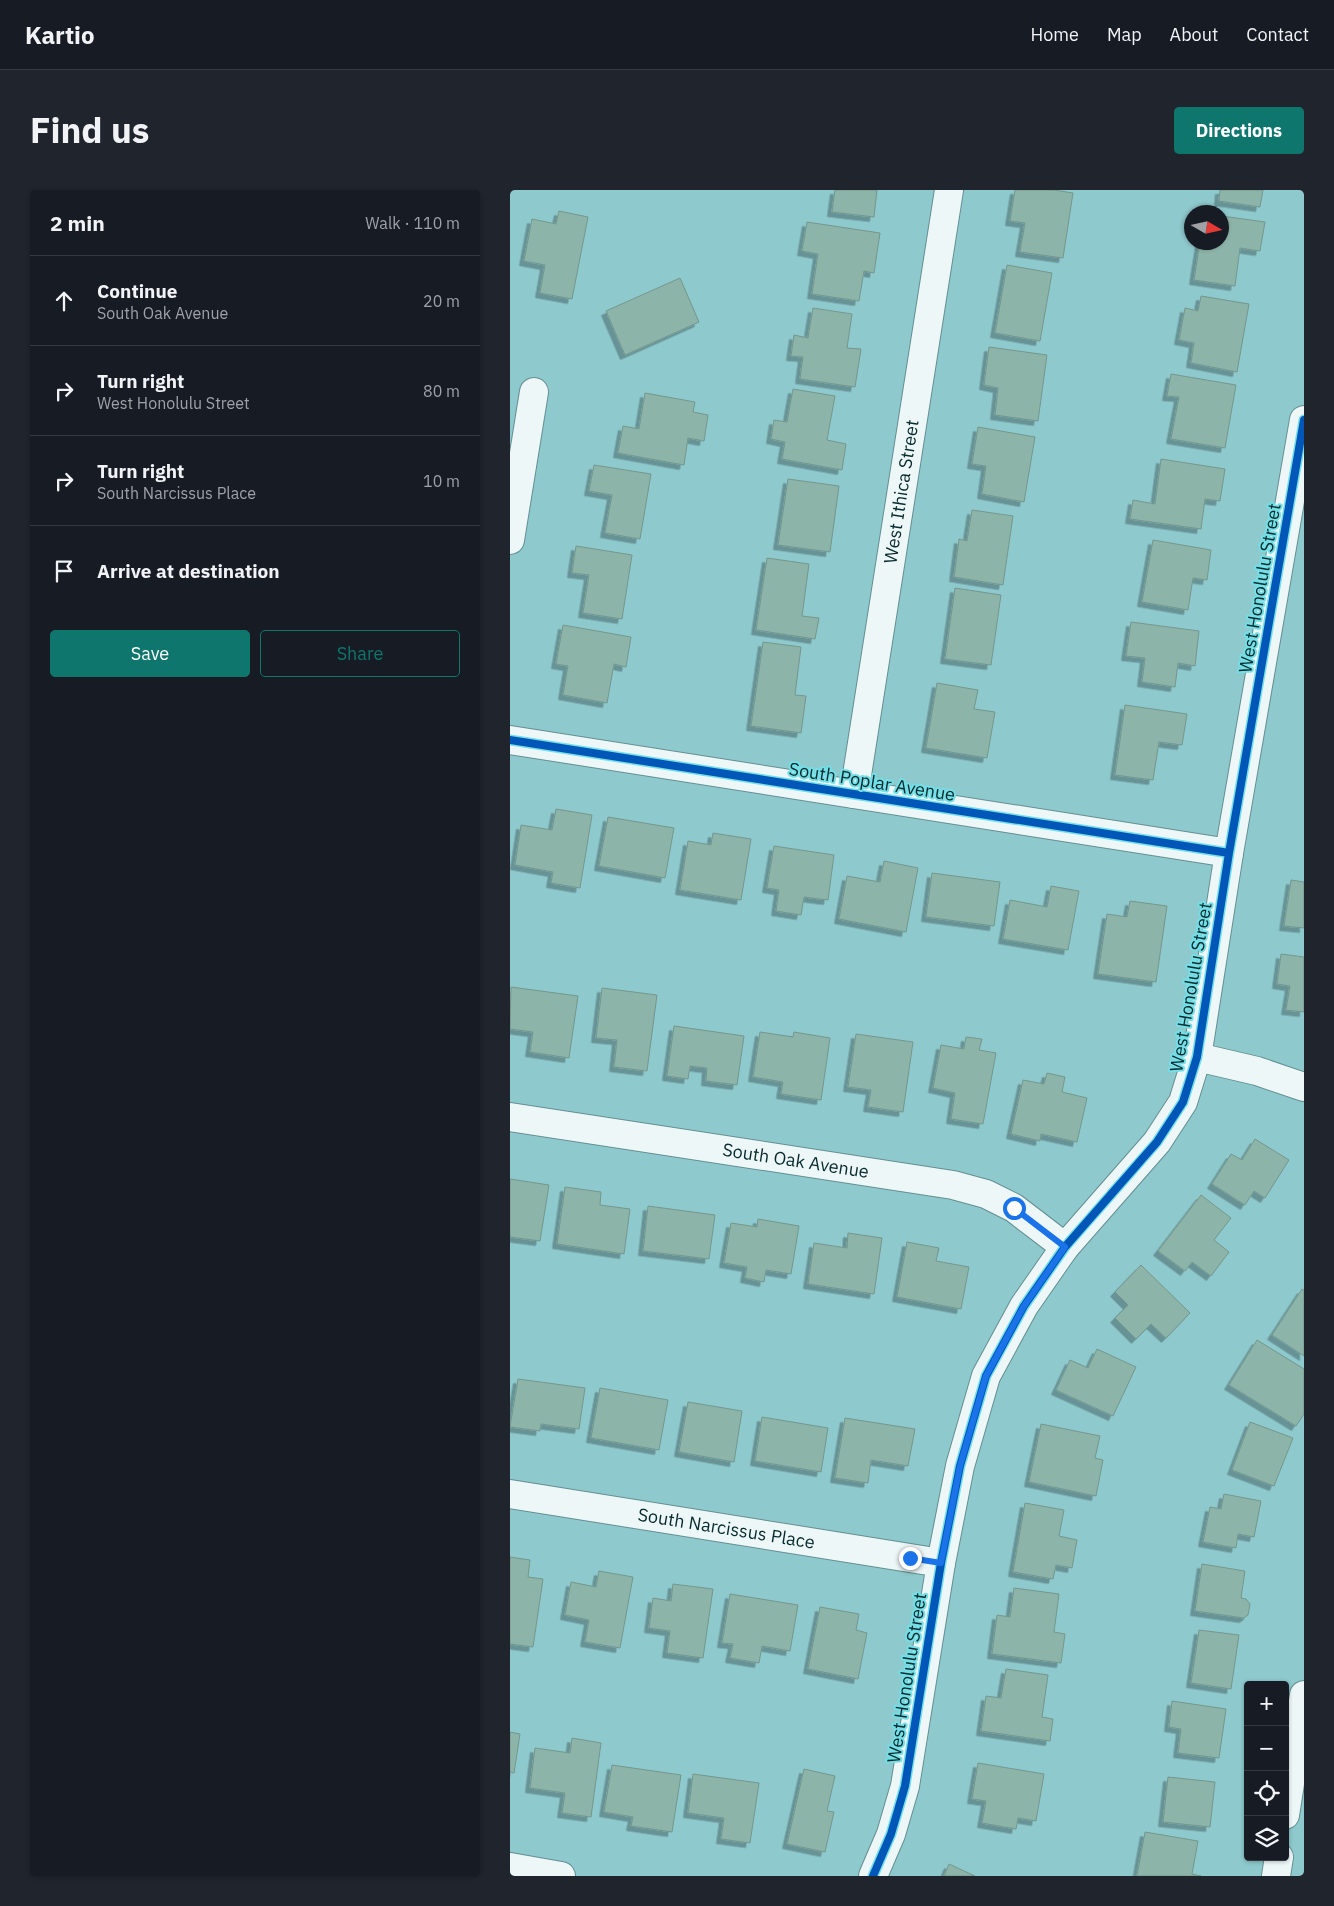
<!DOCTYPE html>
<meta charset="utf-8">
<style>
:root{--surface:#171b24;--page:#20242c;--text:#f1f3f6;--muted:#9ea1a6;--line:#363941;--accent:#0f766e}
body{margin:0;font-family:"IBM Plex Sans",sans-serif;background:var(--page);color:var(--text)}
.controls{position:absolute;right:15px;bottom:15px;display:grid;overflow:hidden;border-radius:5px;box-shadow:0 1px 4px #0004}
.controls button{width:45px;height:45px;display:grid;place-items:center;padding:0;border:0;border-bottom:1px solid var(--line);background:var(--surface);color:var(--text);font:25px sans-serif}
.compass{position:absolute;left:674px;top:15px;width:45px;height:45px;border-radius:50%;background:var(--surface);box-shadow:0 1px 4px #0004;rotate:99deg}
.stop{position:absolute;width:15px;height:15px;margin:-11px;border:4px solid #1a73e8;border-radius:50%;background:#fff}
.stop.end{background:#1a73e8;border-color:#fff;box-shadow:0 1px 5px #0008}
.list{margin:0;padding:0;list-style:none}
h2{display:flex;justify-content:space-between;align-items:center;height:65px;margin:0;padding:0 20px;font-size:21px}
h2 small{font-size:16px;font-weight:400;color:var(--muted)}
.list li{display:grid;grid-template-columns:32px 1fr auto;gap:15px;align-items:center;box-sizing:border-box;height:90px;padding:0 20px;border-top:1px solid var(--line)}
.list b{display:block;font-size:19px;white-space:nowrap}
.list p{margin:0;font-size:16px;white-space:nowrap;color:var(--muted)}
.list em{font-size:16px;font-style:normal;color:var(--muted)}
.actions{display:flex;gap:10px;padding:15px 20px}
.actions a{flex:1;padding:11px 0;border:1px solid var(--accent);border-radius:5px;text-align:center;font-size:18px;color:var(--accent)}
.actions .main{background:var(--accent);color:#fff}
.icon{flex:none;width:28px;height:28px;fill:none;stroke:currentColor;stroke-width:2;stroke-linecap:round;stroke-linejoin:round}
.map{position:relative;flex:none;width:794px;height:1686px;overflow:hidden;border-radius:5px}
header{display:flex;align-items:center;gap:30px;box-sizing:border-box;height:70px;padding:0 25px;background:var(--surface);border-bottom:1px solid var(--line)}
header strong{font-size:24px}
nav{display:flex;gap:28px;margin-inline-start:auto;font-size:18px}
.intro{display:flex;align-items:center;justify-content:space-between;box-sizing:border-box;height:120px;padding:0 30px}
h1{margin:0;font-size:35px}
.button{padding:12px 22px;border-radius:5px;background:var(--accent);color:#fff;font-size:18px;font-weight:700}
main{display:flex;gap:30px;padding:0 30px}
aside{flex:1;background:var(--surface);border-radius:5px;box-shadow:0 1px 4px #0004}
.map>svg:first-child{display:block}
.building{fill:#8db4a8;stroke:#73978e;filter:url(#shadow)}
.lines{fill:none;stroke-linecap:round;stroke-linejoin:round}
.street-casing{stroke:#648f92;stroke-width:30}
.street{stroke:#eef7f8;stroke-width:28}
.cycleway-casing{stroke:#74dfe7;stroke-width:11}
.cycleway{stroke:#0057b8;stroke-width:8}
.route{stroke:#1a73e8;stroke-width:6}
.labels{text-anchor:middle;stroke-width:4;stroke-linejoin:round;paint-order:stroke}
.street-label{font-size:18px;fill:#072b2e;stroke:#74dfe7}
</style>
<header>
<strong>Kartio</strong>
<nav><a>Home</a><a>Map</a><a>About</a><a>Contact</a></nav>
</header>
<div class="intro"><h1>Find us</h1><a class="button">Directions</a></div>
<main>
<aside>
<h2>2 min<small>Walk · 110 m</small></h2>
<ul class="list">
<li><svg class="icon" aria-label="ahead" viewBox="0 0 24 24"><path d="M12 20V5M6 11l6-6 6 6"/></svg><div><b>Continue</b><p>South Oak Avenue</p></div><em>20 m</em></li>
<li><svg class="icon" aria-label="right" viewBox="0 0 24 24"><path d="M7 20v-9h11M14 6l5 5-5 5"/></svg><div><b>Turn right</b><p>West Honolulu Street</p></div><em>80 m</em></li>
<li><svg class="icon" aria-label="right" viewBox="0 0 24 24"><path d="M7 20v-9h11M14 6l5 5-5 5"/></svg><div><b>Turn right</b><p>South Narcissus Place</p></div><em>10 m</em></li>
<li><svg class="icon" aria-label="arrive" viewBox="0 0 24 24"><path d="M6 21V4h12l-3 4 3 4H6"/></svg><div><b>Arrive at destination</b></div></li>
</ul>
<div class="actions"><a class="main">Save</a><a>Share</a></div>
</aside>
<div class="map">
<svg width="794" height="1686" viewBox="0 0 794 1686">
<defs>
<filter id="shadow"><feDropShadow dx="-4.5" dy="4.5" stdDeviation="0" flood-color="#0004"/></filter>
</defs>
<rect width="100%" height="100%" fill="#8ec9cd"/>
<!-- building -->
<path class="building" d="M325,0H367L364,27L322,22Z
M505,0H544L563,3L553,68L510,62L515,33L500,31Z
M710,0H753L750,17L709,11Z
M49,21L78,27L62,109L30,103L35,75L14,71L22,29L46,34Z
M712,26L755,32L750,61L730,58L725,96L684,90L690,52H712Z
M297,32L370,43L364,83L354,81L349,111L302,104L308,64L292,61Z
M497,75L542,83L530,151L485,143Z
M170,88L189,132L115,165L96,121Z
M691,106L739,114L727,182L681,173L684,153L669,150L675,118L688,121Z
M303,118L342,124L337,158L351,159L345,197L290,189L293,167L281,166L284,145L298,148Z
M479,157L537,165L528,231L485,225L488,198L474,195Z
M661,184L726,195L715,258L661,249L669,207L657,206Z
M283,199L325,206L317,250L336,254L332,280L272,269L275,252L261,249L264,230L277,232Z
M135,203L185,212L183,222L198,225L194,251L178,248L174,275L108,263L113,236L129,239Z
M468,237L525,247L514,312L472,304L476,276L462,274Z
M651,269L715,279L710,311L695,309L691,339L620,329L623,310L645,314Z
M84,275L141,284L130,349L95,343L102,305L79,301Z
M278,289L329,296L320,362L268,355Z
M462,320L503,326L493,395L444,387L449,349L457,351Z
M643,350L701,360L697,390L683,388L678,420L632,412Z
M66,356L122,365L112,429L73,423L79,385L62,383Z
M257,368L299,374L292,426L309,428L305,449L246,440Z
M445,398L491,405L481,475L435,469Z
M621,432L689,441L685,476L668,473L665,497L632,492L635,468L616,466Z
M53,435L121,447L116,477L104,474L97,513L53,505L58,476L46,474Z
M253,452L291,457L285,505L296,506L291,543L241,536Z
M427,493L468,500L464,519L485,522L477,568L416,558Z
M615,515L677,524L672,555L649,552L643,590L605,585Z
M46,619L82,625L70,698L41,693L43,682L5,675L11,635L42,640Z
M98,627L164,638L155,688L89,676Z
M203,643L241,649L231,710L170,700L178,651L201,655Z
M264,656L324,665L318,710L294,707L291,725L266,721L269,700L257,698Z
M374,671L408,678L396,742L329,729L337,686L370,692Z
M422,683L490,692L484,736L416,727Z
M781,690L794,692V738L774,736Z
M541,696L569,701L558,760L493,749L500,710L537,717Z
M620,711L657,716L646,792L588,784L597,724L617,727Z
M771,764L794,767V822L776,820L780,796L767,794Z
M1,797L68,806L59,868L20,862L23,842L0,839Z
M92,798L147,805L137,881L104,877L107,850L86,848Z
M164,836L234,846L227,895L196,891L197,878L180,876L178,889L157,886Z
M250,842L283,847L284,842L320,848L311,910L271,904L273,892L243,887Z
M346,844L403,852L393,922L358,917L361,900L338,897Z
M456,847L472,849L469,860L486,863L473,934L441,929L445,903L423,898L431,855L454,859Z
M537,883L555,887L552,902L577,908L567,952L531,944L530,951L501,944L513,890L534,894Z
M745,949L779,970L755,1008L744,1001L735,1015L702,994L721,964L732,970Z
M0,989L39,995L30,1051L0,1047Z
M55,997L91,1002L90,1015L120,1019L114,1064L47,1054Z
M691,1005L721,1028L704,1050L719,1062L701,1086L682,1072L675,1081L648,1061Z
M138,1016L205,1025L199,1069L133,1061Z
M248,1029L289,1036L281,1084L256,1080L254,1092L235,1088L237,1077L214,1073L221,1033L247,1037Z
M338,1043L372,1048L364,1104L298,1094L304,1053L337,1058Z
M397,1052L429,1058L426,1071L459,1077L451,1119L387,1107Z
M631,1075L680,1123L656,1148L641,1134L626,1149L605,1128L618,1115L605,1102Z
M792,1099L794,1100V1166L762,1145Z
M747,1150L794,1179V1224L786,1236L719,1195Z
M587,1159L626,1177L603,1226L546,1200L560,1170L578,1178Z
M8,1189L75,1198L69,1239L31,1234L30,1241L0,1237Z
M90,1198L158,1210L149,1260L81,1248Z
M178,1212L232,1221L224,1272L169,1262Z
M252,1227L318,1238L311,1282L245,1271Z
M335,1228L405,1239L398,1276L361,1270L358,1293L325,1288Z
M740,1232L783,1248L764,1296L722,1280Z
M531,1234L590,1246L585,1268L593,1270L586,1306L519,1292Z
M714,1304L751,1311L744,1347L728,1344L726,1358L693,1352L700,1317L711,1319Z
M515,1313L554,1320L549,1346L567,1350L562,1378L546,1375L543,1389L503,1382Z
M0,1367L20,1370L18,1387L33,1389L23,1457L0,1454Z
M692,1374L735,1381L731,1408L736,1409L740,1414L738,1425L734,1428L685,1421Z
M89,1381L123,1387L110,1458L75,1452L79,1430L55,1425L61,1392L86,1397Z
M163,1394L203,1399L193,1468L157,1463L160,1441L139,1438L143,1408L161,1411Z
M504,1398L549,1404L544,1442L555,1444L551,1473L482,1464L487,1425L500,1427Z
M220,1404L288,1415L280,1461L252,1456L249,1473L220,1468L223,1454L212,1453Z
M310,1417L349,1424L346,1440L357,1443L348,1489L298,1479Z
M689,1440L729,1445L721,1499L681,1493Z
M496,1479L538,1485L532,1527L543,1529L540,1551L471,1541L476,1506L491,1508Z
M662,1511L716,1519L709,1568L668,1563L671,1539L659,1537Z
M0,1542L10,1544L4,1583L0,1582Z
M62,1548L91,1553L81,1627L52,1623L55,1603L20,1598L25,1558L60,1563Z
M468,1573L534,1584L526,1631L508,1628L506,1639L472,1633L476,1611L462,1609Z
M102,1575L171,1585L162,1642L121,1636L123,1627L94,1622Z
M294,1579L325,1586L317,1621L324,1622L315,1662L277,1654Z
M183,1584L249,1593L240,1653L211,1649L214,1628L178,1623Z
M658,1587L705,1592L700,1637L653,1632Z
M635,1642L688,1651L682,1684L691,1686H627Z
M439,1674L465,1686H434Z"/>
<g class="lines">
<!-- street casing -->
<g class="street-casing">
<g id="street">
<path d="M0,350L24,202"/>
<path d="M0,550L719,663"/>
<path id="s1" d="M344,604L439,0"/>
<path d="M687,867L747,881L794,897"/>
<path id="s2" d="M0,927L443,995L476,1004L504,1018L555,1057"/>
<path id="s3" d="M0,1304L431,1373"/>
<path d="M775,1625L794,1505"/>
<path d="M0,1677L51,1686"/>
<path d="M363,1686L381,1644L395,1596L431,1373L450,1276L476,1186L514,1116L555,1057L647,952L673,912L687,867L719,663L794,230"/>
<path d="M766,1686L769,1667"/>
</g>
</g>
<!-- street -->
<use href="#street" class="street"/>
<!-- cycleway casing -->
<g class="cycleway-casing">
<path id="cycleway" d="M0,550L719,663
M363,1686L381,1644L395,1596L431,1373L450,1276L476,1186L514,1116L555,1057L647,952L673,912L687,867L719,663L794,230"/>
</g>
<!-- cycleway -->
<use href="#cycleway" class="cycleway"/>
</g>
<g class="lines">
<!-- route -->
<path class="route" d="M400,1368L431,1373L450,1276L476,1186L514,1116L555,1057L504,1018"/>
</g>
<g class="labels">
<!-- street labels -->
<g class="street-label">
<text dy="6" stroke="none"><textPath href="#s1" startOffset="306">West Ithica Street</textPath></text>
<text transform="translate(750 398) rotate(-80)" y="6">West Honolulu Street</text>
<text transform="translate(362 592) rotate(9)" y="6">South Poplar Avenue</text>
<text transform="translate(681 797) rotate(-80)" y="6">West Honolulu Street</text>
<text dy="6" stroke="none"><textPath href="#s2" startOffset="289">South Oak Avenue</textPath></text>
<text dy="6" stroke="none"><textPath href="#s3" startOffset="219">South Narcissus Place</textPath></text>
<text transform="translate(397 1488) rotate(-81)" y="6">West Honolulu Street</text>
</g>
</g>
</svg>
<div class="controls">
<button>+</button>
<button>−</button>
<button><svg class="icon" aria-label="locate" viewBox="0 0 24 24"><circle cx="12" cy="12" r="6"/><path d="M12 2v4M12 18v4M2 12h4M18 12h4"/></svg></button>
<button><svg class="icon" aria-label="layers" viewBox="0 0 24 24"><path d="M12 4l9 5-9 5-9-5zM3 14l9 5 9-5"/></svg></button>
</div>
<svg class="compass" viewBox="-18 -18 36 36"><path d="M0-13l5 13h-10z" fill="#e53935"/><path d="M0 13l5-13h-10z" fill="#9ea1a6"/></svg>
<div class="stop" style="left:504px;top:1018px"></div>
<div class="stop end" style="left:400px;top:1368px"></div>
</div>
</main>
